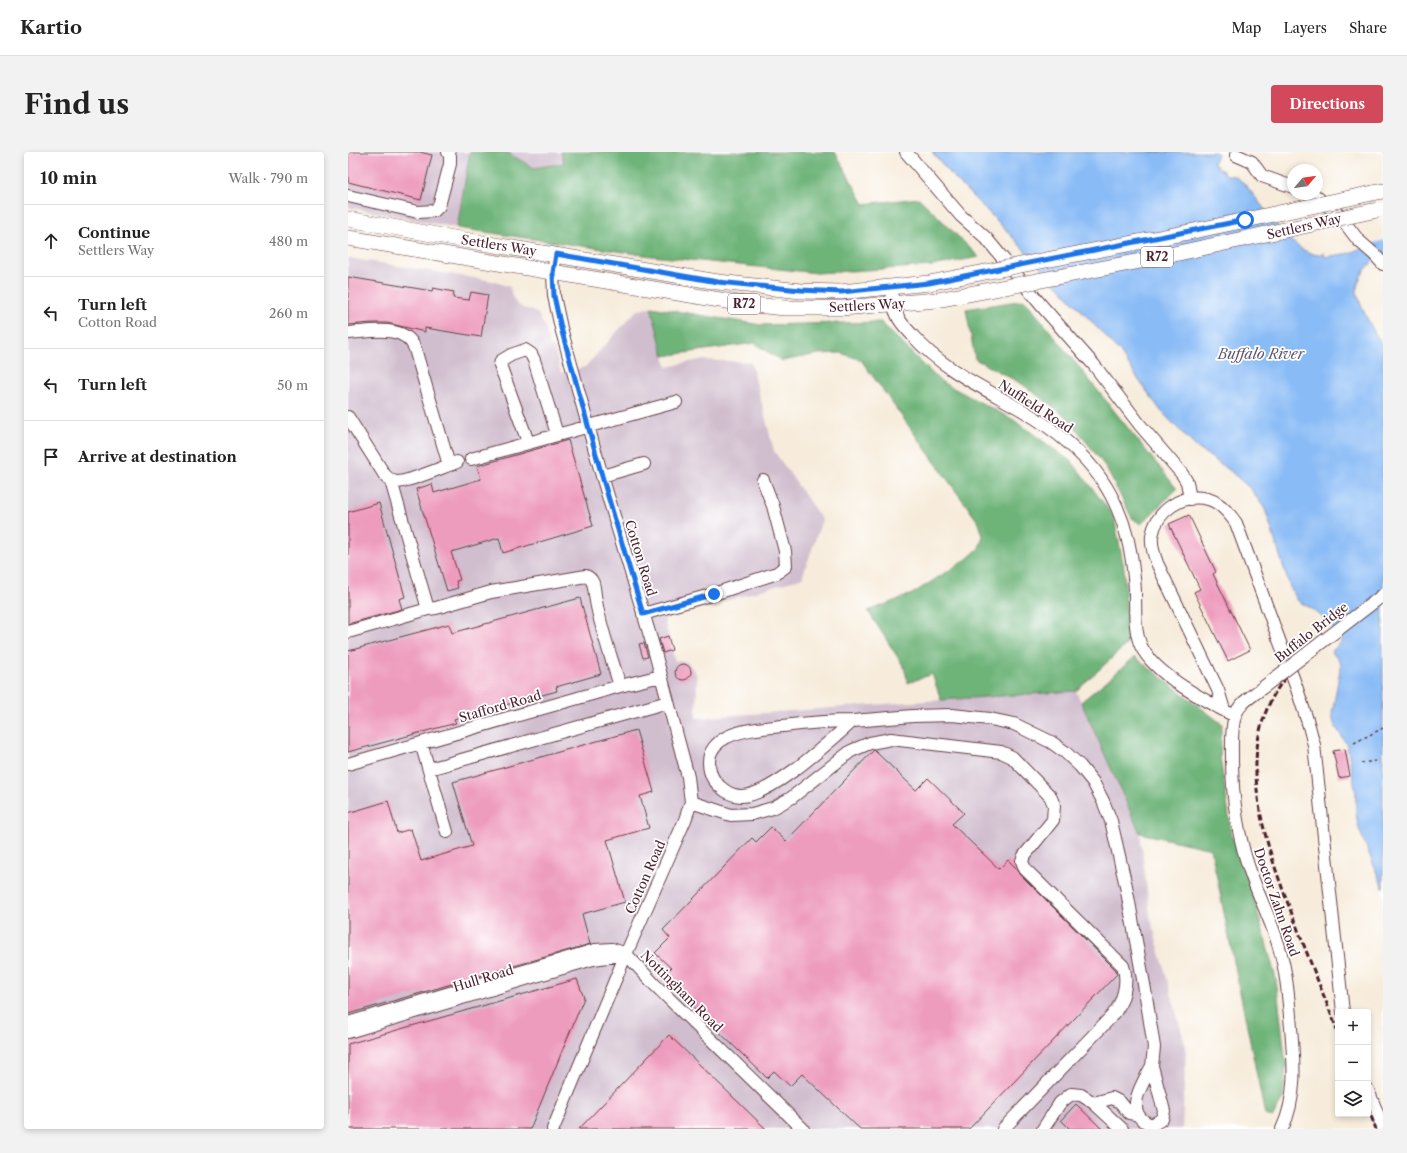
<!DOCTYPE html>
<meta charset="utf-8">
<style>
:root{--surface:#fff;--page:#f2f2f2;--text:#222;--muted:#767676;--line:#e0e0e0;--accent:#d1495b}
body{margin:0;font-family:"Libre Caslon Text",serif;background:var(--page);color:var(--text)}
.controls{position:absolute;right:12px;bottom:12px;display:grid;overflow:hidden;border-radius:4px;box-shadow:0 2px 6px #0003}
.controls button{width:36px;height:36px;display:grid;place-items:center;padding:0;border:0;border-bottom:1px solid var(--line);background:var(--surface);color:var(--text);font:20px sans-serif}
.compass{position:absolute;left:939px;top:12px;width:36px;height:36px;border-radius:50%;background:var(--surface);box-shadow:0 2px 6px #0003;rotate:61deg}
.stop{position:absolute;width:12px;height:12px;margin:-9px;border:3px solid #1a73e8;border-radius:50%;background:#fff}
.stop.end{background:#1a73e8;border-color:#fff;box-shadow:0 1px 4px #0008}
.list{margin:0;padding:0;list-style:none}
h2{display:flex;justify-content:space-between;align-items:center;height:52px;margin:0;padding:0 16px;font-size:17px}
h2 small{font-size:13px;font-weight:400;color:var(--muted)}
.list li{display:grid;grid-template-columns:26px 1fr auto;gap:12px;align-items:center;box-sizing:border-box;height:72px;padding:0 16px;border-top:1px solid var(--line)}
.list b{display:block;font-size:15px;white-space:nowrap}
.list p{margin:0;font-size:13px;white-space:nowrap;color:var(--muted)}
.list em{font-size:13px;font-style:normal;color:var(--muted)}
.icon{flex:none;width:22px;height:22px;fill:none;stroke:currentColor;stroke-width:2;stroke-linecap:round;stroke-linejoin:round}
.map{position:relative;flex:none;width:1035px;height:977px;overflow:hidden;border-radius:4px}
header{display:flex;align-items:center;gap:24px;box-sizing:border-box;height:56px;padding:0 20px;background:var(--surface);border-bottom:1px solid var(--line)}
header strong{font-size:19px}
nav{display:flex;gap:22px;margin-inline-start:auto;font-size:14px}
.intro{display:flex;align-items:center;justify-content:space-between;box-sizing:border-box;height:96px;padding:0 24px}
h1{margin:0;font-size:28px}
.button{padding:10px 18px;border-radius:4px;background:var(--accent);color:#fff;font-size:14px;font-weight:700}
main{display:flex;gap:24px;padding:0 24px}
aside{flex:1;background:var(--surface);border-radius:4px;box-shadow:0 2px 6px #0003}
.map>svg:first-child{display:block}
.industrial{fill:#d0bdce}
.forest{fill:#6eb479;stroke:#5c6a52}
.water{fill:#89bbf6;stroke:#6a6d90}
.lines{fill:none;stroke-linecap:round;stroke-linejoin:round}
.river{stroke:#89bbf6;stroke-width:17}
.building{fill:#ee9cbe}
.minor-casing{stroke:#643e45;stroke-width:14}
.major-casing{stroke:#643e45;stroke-width:16}
.path{stroke:#643e45;stroke-width:1.5;stroke-dasharray:3 3;stroke-linecap:butt}
.minor{stroke:#fff;stroke-width:12}
.major{stroke:#fff;stroke-width:15}
.rail{stroke:#4a1f2b;stroke-width:3;stroke-dasharray:6 3;stroke-linecap:butt}
.minor-bridge-casing{stroke:#643e45;stroke-width:14;stroke-linecap:butt}
.major-bridge-casing{stroke:#643e45;stroke-width:16;stroke-linecap:butt}
.minor-bridge{stroke:#fff;stroke-width:12}
.major-bridge{stroke:#fff;stroke-width:15}
.route{stroke:#1a73e8;stroke-width:5}
.labels{text-anchor:middle;stroke-width:3.5;stroke-linejoin:round;paint-order:stroke}
.shield{fill:#fff;stroke:#80626b;stroke-width:1}
.shield-label{font-size:12px;font-weight:bold;fill:#4a1f2b}
.street-label{font-size:13px;fill:#4a1f2b;stroke:#fff}
.water-label{font-size:14px;font-style:italic;fill:#605672;stroke:#fff}
</style>
<header>
<strong>Kartio</strong>
<nav><a>Map</a><a>Layers</a><a>Share</a></nav>
</header>
<div class="intro"><h1>Find us</h1><a class="button">Directions</a></div>
<main>
<aside>
<h2>10 min<small>Walk · 790 m</small></h2>
<ul class="list">
<li><svg class="icon" aria-label="ahead" viewBox="0 0 24 24"><path d="M12 20V5M6 11l6-6 6 6"/></svg><div><b>Continue</b><p>Settlers Way</p></div><em>480 m</em></li>
<li><svg class="icon" aria-label="left" viewBox="0 0 24 24"><path d="M17 20v-9H6M10 6l-5 5 5 5"/></svg><div><b>Turn left</b><p>Cotton Road</p></div><em>260 m</em></li>
<li><svg class="icon" aria-label="left" viewBox="0 0 24 24"><path d="M17 20v-9H6M10 6l-5 5 5 5"/></svg><div><b>Turn left</b></div><em>50 m</em></li>
<li><svg class="icon" aria-label="arrive" viewBox="0 0 24 24"><path d="M6 21V4h12l-3 4 3 4H6"/></svg><div><b>Arrive at destination</b></div></li>
</ul>
</aside>
<div class="map">
<svg width="1035" height="977" viewBox="0 0 1035 977">
<rect width="100%" height="100%" fill="#fff"/>
<filter id="ink" filterUnits="userSpaceOnUse"><feTurbulence type="fractalNoise" baseFrequency=".025" numOctaves="2"/><feDisplacementMap in="SourceGraphic" scale="8" xChannelSelector="R" yChannelSelector="G"/><feConvolveMatrix kernelMatrix="1 2 1 2 8 2 1 2 1" color-interpolation-filters="sRGB"/></filter>
<filter id="wash" filterUnits="userSpaceOnUse"><feTurbulence type="fractalNoise" baseFrequency=".012" numOctaves="4" result="noise"/><feDisplacementMap in="SourceGraphic" scale="16" xChannelSelector="R" yChannelSelector="G"/><feGaussianBlur stdDeviation="0.9" result="paint"/><feColorMatrix in="noise" values="0 0 0 0 0 0 0 0 0 0 0 0 0 0 0 0 0 1.4 0 .05"/><feComposite in="paint" operator="in"/></filter>
<g filter="url(#wash)">
<rect width="100%" height="100%" fill="#f7ecdb"/>
<!-- industrial -->
<path class="industrial" d="M0,0H122L109,76L0,55Z
M158,0H213L217,10L186,16Z
M0,106L145,129L162,135L164,144L169,152L175,156L183,158L190,162L196,173L202,194L206,196L213,221L237,215L288,159L303,155L319,215L351,208L403,210L426,299L474,368L454,426L316,467L327,509L339,510L347,519L349,526L348,566L564,550L728,539L792,681L802,764L838,896L834,977H0Z"/>
<!-- forest -->
<path class="forest" d="M122,0H158L186,16L216,11L213,0H487L516,52L571,46L631,105L584,114L469,121L303,104L109,76Z
M677,148L829,337L793,372L784,366L757,314L719,265L674,232L627,207L618,157Z
M303,155L413,173L533,170L592,229L666,268L725,311L766,365L776,416L780,491L728,539L593,548L584,522L560,531L556,515L520,459L564,442L619,407L631,396L635,384L631,371L513,208L493,201L470,202L434,209L406,191L316,204Z
M787,505L874,572L872,605L884,684L906,747L928,827L938,913L935,946L925,965L917,963L863,697L792,681L733,550Z"/>
<!-- water -->
<path class="water" d="M584,0H868L870,2L865,11L879,23L887,24L897,32L938,85L955,98L968,103L976,101L977,105L1002,101L1013,96L1025,109C1018,117 1010,125 1009,136C1008,150 1028,182 1035,196V736L1011,677L1008,662V642L999,593L986,572L984,562L993,512L988,504L983,500L995,489L980,470L966,458L950,449L942,435L917,357L903,337L881,318L848,295L813,259L790,227L772,200L651,71L608,28Z"/>
<g class="lines">
<!-- river -->
<path class="river" d="M1010,108L1019,102L1035,97"/>
</g>
<g id="blocks">
<!-- building -->
<path class="building" d="M0,0H72L84,3L73,48L0,30Z
M0,125L84,139L85,136L106,140L105,146L121,148L123,140L140,143L133,185L77,176V180L39,171H24L0,173Z
M220,288L245,374L155,401L151,386L103,400L112,428L108,429L110,436L99,439L68,337L84,332L86,341L133,327L129,314Z
M31,351L57,445L51,447L54,457L0,472V360Z
M841,363L868,420L865,422L902,498L880,509L846,440L852,437L821,372Z
M232,446L253,522L208,535L209,539L106,567L108,571L0,600V499L101,472L104,481Z
M320,484L324,498L315,501L311,487Z
M296,491L300,505L295,506L291,492Z
M327 520a8 8 0 1 1 16 0a8 8 0 1 1-16 0Z
M288,578L306,640L292,644L301,676L259,688L277,750L234,762L242,792L0,862V661L40,649L49,681L63,677L73,709L124,694L105,630Z
M997,597L1002,624L991,626L985,599Z
M526,598L568,638L580,626L616,661L604,672L651,717L660,708L669,717L672,722L768,818L769,822L621,977H512L454,922L442,934L426,919L419,926L314,825L323,816L307,801L322,786L315,778L404,686L408,690L423,675L438,689Z
M229,827L236,846L182,977H0V892Z
M321,883L418,977H231Z
M728,952L754,977H722L713,968Z"/>
</g>
</g>
<g filter="url(#ink)">
<use href="#blocks" fill-opacity="0" stroke="#643e45" stroke-width="1"/>
<g class="lines">
<!-- minor casing -->
<g class="minor-casing">
<path id="minor" d="M558,0L613,64L638,86L693,153L746,213L792,273L834,322L839,330L842,347
M888,3L904,10L914,24L945,35
M965,42L991,63L1010,88L1027,103L1035,112
M0,44L70,60L86,59L91,54L102,12V4L100,0
M208,102L205,121L206,144L213,176L254,324L306,497L340,625L343,650L337,668L278,802
M543,136C544,146 545,156 550,165C553,172 560,178 565,184C594,217 636,236 674,258C742,298 779,345 786,426C789,448 784,474 793,494C807,523 859,550 887,564
M0,181C21,180 58,171 67,197L101,313
M0,265L36,322C40,326 43,330 49,330C61,330 95,315 109,310
M180,290L152,213L153,209L163,203L177,198L183,202L186,208L209,282
M123,307L328,250
M254,324L296,312
M43,329L80,457L88,456L143,440L238,424C246,427 246,435 247,443C251,473 263,504 272,534
M295,462L366,442L429,421L438,414L437,399L425,354L415,328
M0,480L80,457
M909,540C901,546 890,553 887,564C883,576 884,593 884,606C884,646 890,687 904,725C913,749 924,771 931,795C938,818 940,841 942,864C945,902 951,941 934,977
M876,558L870,538L809,411C806,403 803,393 804,384C808,359 835,340 860,347C872,350 881,361 888,371L948,534L961,574L966,593L995,860
M505,569L565,564L604,563L642,567L666,572L703,590L717,600L732,614L745,630L755,649L763,669L778,734L797,838L806,895L804,914L816,959L814,967L804,973C774,962 793,934 804,914
M505,569C483,588 422,645 393,644C382,644 372,636 366,628C362,622 361,617 361,610C361,599 369,590 379,585C396,577 417,576 435,574C459,571 481,569 505,569Z
M73,591L99,680
M0,612L272,534L313,524
M81,617L320,550
M343,650L383,663L404,662L425,656L443,646L503,599L522,591L543,587L653,600L664,605L702,644L706,653L705,668L676,704L674,709L677,717L775,814C781,830 775,851 764,864L655,977
M0,871L247,798L264,797L278,802
M0,880L245,807L273,803
M1020,938L1035,976
M746,951L764,946L772,950L781,961L790,963
M205,977L278,802L307,833L455,977
M695,977L712,951L723,942L733,943L746,951L774,977"/>
</g>
<!-- major casing -->
<g class="major-casing">
<path id="major" d="M1025,41L1035,39
M0,67L117,88L370,130L453,139L493,140L581,131
M0,86L396,152L437,156H494L589,148"/>
</g>
<!-- path -->
<path class="path" d="M1006,591L1035,576
M1013,611L1027,609"/>
<!-- minor -->
<use href="#minor" class="minor"/>
<!-- major -->
<use href="#major" class="major"/>
<!-- rail -->
<path class="rail" d="M990,880C976,844 961,807 947,770C918,694 881,599 937,526C949,510 966,498 982,486C1000,472 1017,458 1035,445
M1020,956L1028,977"/>
<!-- minor-bridge casing -->
<g class="minor-bridge-casing">
<path id="minor-bridge" d="M909,540L1035,443"/>
</g>
<!-- major-bridge casing -->
<g class="major-bridge-casing">
<path id="major-bridge" d="M581,131L841,80L1025,41
M589,148L803,107L1029,58"/>
</g>
<!-- minor-bridge -->
<use href="#minor-bridge" class="minor-bridge"/>
<!-- major-bridge -->
<use href="#major-bridge" class="major-bridge"/>
</g>
</g>
<g class="lines" filter="url(#ink)">
<!-- route -->
<path class="route" d="M366,442L295,462L254,324L213,176L206,144L205,121L208,102L370,130L453,138L493,140L581,131L897,68"/>
</g>
<g class="labels">
<!-- shield labels -->
<g class="shield">
<rect x="793" y="95" width="32" height="20" rx="3"/>
<rect x="380" y="142" width="32" height="20" rx="3"/>
</g>
<g class="shield-label">
<text x="809" y="109">R72</text>
<text x="396" y="156">R72</text>
</g>
<!-- street labels -->
<g class="street-label">
<text transform="translate(956 74) rotate(-13)" y="5">Settlers Way</text>
<text transform="translate(151 93) rotate(9)" y="5">Settlers Way</text>
<text transform="translate(519 153) rotate(-3)" y="5">Settlers Way</text>
<text transform="translate(688 254) rotate(33)" y="5">Nuffield Road</text>
<text transform="translate(293 406) rotate(73)" y="5">Cotton Road</text>
<text transform="translate(963 480) rotate(-38)" y="5">Buffalo Bridge</text>
<text transform="translate(152 554) rotate(-16)" y="5">Stafford Road</text>
<text transform="translate(297 725) rotate(-66)" y="5">Cotton Road</text>
<text transform="translate(929 750) rotate(71)" y="5">Doctor Zahn Road</text>
<text transform="translate(135 826) rotate(-17)" y="5">Hull Road</text>
<text transform="translate(334 839) rotate(45)" y="5">Nottingham Road</text>
</g>
<!-- water labels -->
<g class="water-label">
<text x="913" y="207">Buffalo River</text>
</g>
</g>
</svg>
<div class="controls">
<button>+</button>
<button>−</button>
<button><svg class="icon" aria-label="layers" viewBox="0 0 24 24"><path d="M12 4l9 5-9 5-9-5zM3 14l9 5 9-5"/></svg></button>
</div>
<svg class="compass" viewBox="-18 -18 36 36"><path d="M0-13l5 13h-10z" fill="#e53935"/><path d="M0 13l5-13h-10z" fill="#767676"/></svg>
<div class="stop" style="left:897px;top:68px"></div>
<div class="stop end" style="left:366px;top:442px"></div>
</div>
</main>
